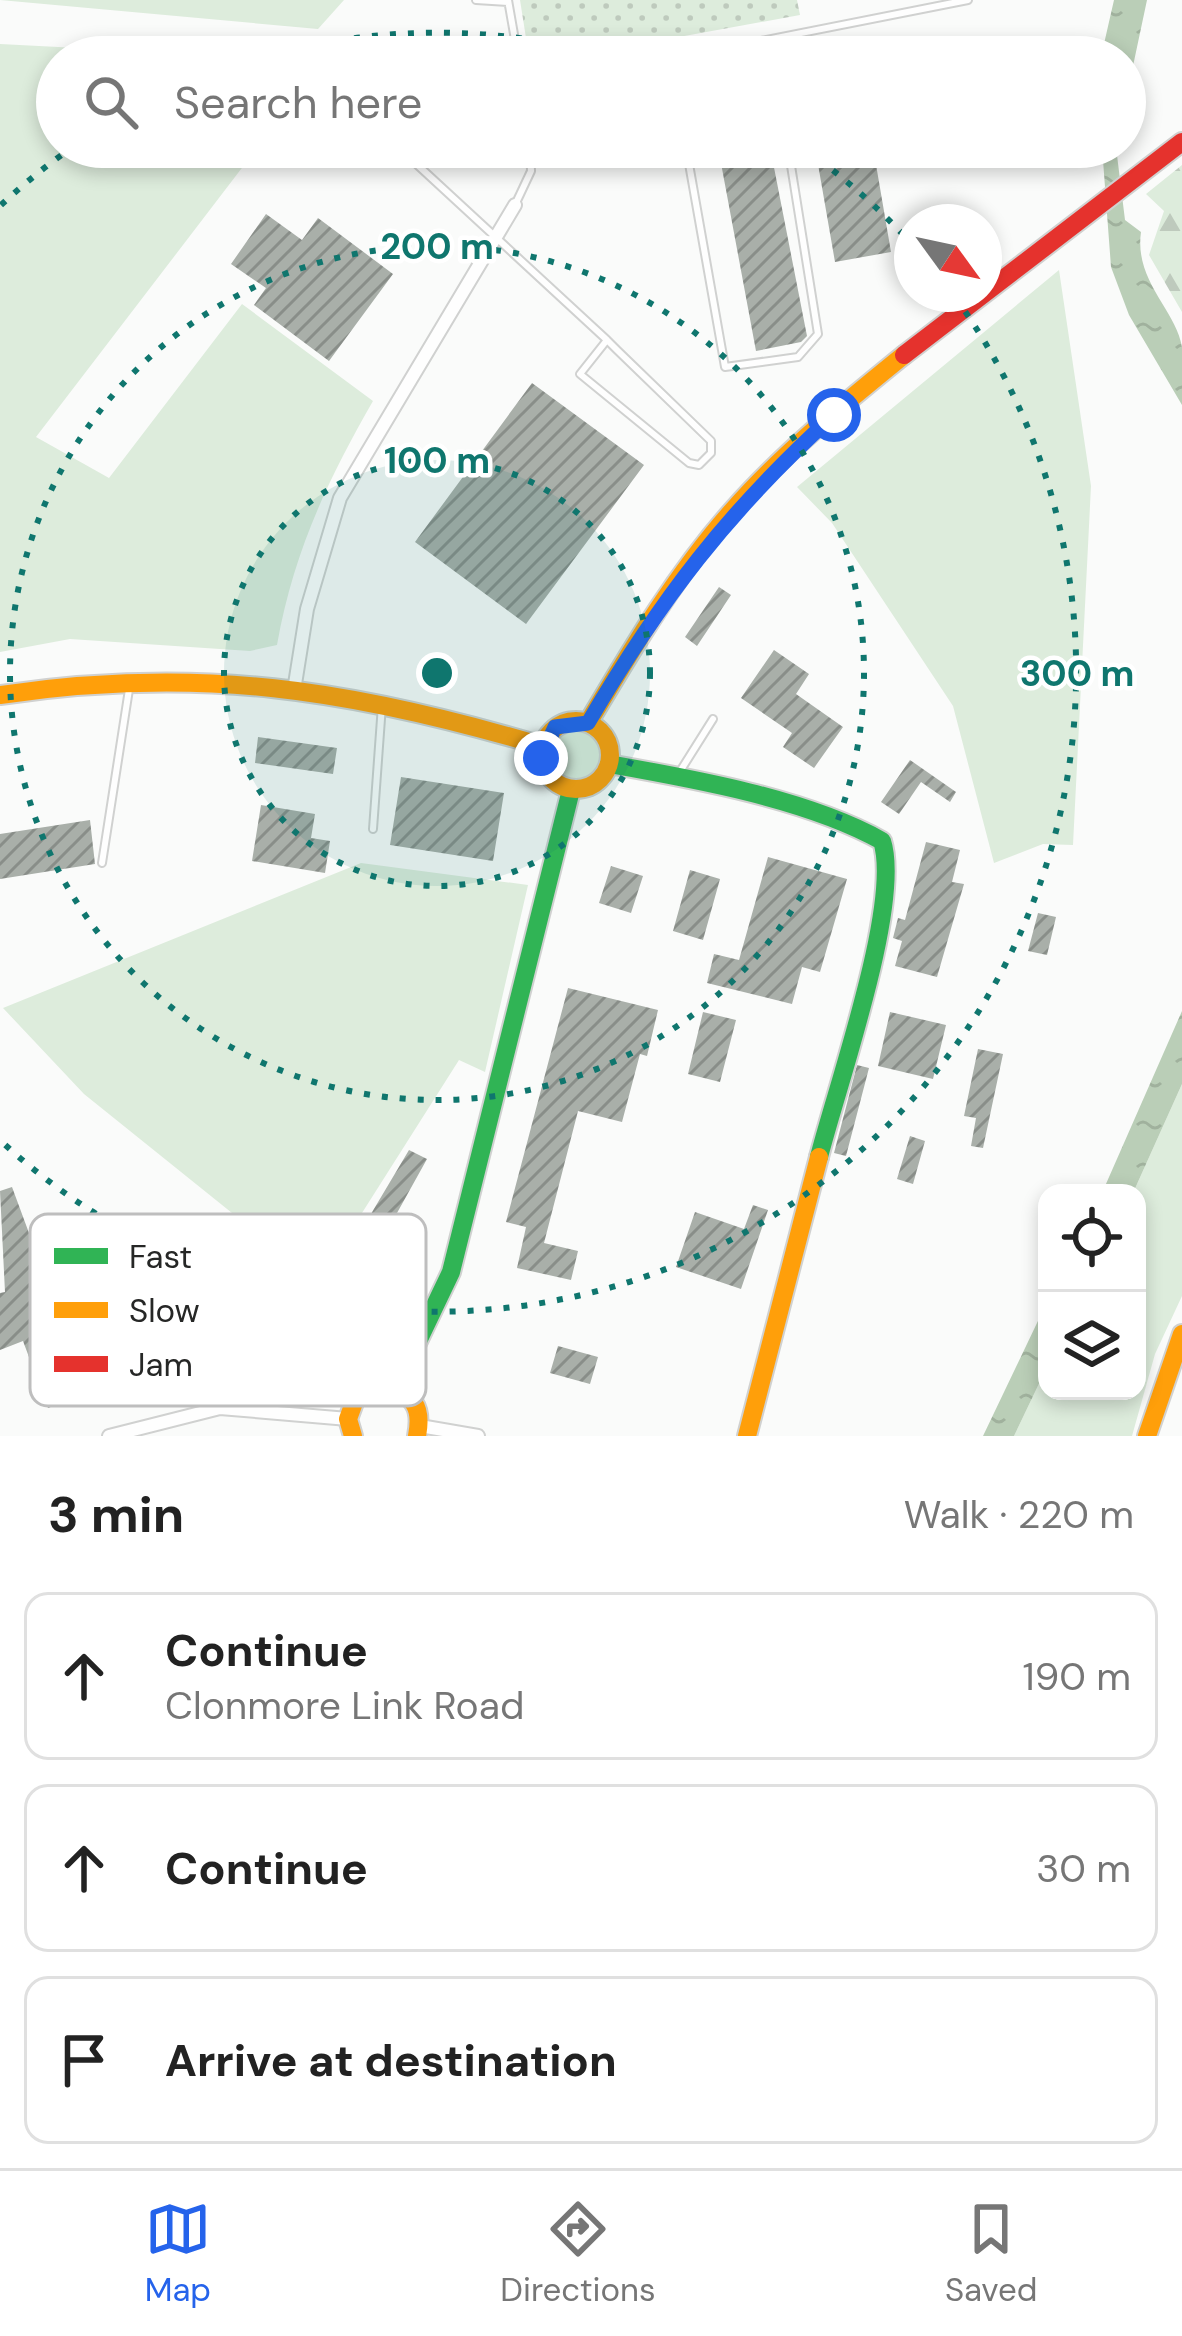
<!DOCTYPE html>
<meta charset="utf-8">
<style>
:root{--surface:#fff;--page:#f2f2f2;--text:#222;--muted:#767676;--line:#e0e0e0;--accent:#2563eb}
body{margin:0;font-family:"DM Sans",sans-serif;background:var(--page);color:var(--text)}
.controls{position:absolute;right:36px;bottom:36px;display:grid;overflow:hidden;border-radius:24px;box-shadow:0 6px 18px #0003}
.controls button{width:108px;height:108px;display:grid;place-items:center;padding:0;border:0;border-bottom:3px solid var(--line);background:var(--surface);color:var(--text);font:60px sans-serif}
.compass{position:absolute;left:894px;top:204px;width:108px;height:108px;border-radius:50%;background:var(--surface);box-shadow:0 6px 18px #0003;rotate:123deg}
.stop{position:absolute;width:36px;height:36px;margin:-27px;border:9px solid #2563eb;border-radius:50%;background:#fff}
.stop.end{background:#2563eb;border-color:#fff;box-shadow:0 3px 12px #0008}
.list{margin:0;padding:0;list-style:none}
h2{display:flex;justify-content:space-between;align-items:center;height:156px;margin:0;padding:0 48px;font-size:51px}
h2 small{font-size:39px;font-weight:400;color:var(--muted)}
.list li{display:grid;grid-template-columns:78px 1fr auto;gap:36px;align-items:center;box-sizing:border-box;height:168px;margin:0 24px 24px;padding:0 24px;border:3px solid var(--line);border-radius:24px}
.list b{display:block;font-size:45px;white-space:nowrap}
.list p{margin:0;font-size:39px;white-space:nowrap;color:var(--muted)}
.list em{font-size:39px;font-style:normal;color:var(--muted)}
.icon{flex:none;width:66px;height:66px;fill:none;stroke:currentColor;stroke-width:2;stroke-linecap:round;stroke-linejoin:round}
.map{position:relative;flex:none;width:1182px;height:1436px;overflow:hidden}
.search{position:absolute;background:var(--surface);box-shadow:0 6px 18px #0003;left:36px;right:36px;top:36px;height:132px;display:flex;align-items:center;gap:30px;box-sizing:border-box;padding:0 42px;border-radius:66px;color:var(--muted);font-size:45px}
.sheet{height:732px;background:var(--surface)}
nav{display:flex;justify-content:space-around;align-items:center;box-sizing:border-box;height:168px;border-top:3px solid var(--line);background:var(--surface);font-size:33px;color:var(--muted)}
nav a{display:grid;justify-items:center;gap:6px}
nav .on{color:var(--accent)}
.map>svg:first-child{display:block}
.grass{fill:#ddecdc}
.forest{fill:url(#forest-firs)}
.park{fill:url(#park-dots)}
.water{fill:url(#water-ripples)}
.building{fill:url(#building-hatch)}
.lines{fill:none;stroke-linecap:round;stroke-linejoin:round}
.lane-casing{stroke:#d0d1d0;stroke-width:10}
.street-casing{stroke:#d0d1d0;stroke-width:16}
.fast-casing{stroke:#d0d1d0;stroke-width:22}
.slow-casing{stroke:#d0d1d0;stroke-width:22}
.jam-casing{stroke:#d0d1d0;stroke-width:22}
.lane{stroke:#fefefe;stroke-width:6}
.street{stroke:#fefefe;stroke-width:12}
.fast{stroke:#30b455;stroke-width:18}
.slow{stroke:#ff9f0a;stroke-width:18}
.jam{stroke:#e5322d;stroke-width:18}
.route{stroke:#2563eb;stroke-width:15}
.ring{fill:none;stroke:#0f766e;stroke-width:6;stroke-dasharray:6 12}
.key{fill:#fff;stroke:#bebebe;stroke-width:3}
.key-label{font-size:33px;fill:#262726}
.centre{fill:#0f766e;stroke:#fff;stroke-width:6}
.ring-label{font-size:36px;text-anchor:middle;font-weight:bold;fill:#0f766e;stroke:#fff;stroke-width:9;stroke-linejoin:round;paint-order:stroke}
</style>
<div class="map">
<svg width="1182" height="1436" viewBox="0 0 1182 1436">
<defs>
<pattern id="forest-firs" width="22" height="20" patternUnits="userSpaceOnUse" patternTransform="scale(3)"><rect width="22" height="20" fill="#ddecdc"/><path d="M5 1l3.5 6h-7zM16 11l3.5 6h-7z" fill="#becabd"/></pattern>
<pattern id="park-dots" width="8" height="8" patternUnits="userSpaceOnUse" patternTransform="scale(3)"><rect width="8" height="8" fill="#ddecdc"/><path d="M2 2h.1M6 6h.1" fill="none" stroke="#becabd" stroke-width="1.8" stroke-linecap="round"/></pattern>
<pattern id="water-ripples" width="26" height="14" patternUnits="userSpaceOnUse" patternTransform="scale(3)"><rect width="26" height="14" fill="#baceb7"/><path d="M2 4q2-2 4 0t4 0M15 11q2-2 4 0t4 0" fill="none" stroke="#a0b19d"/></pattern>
<pattern id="building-hatch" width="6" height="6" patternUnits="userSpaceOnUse" patternTransform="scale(3)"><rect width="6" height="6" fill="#a9afa9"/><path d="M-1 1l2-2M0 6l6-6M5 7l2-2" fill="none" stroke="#898e89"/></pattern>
</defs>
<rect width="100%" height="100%" fill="#fafbfa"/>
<!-- grass -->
<path class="grass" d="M0,0H344L318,29Z
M0,44L253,57H57V147H258L36,437L109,478L242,304L373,401C327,481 293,554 277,645L250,651L70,639L0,652Z
M1059,270L1091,486L1073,845L1043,844L994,863L953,706L832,523L797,487Z
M550 755a26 26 0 1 1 52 0a26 26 0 1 1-52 0Z
M361,863L528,885L485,1072L459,1060L348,1235L419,1285L399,1327L375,1349L237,1217L84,1094L3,1008Z
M1182,1084V1296L1155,1354L1132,1436H1014L1047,1367V1391H1137L1133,1193Z"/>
<!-- forest -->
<path class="forest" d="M1182,165V312L1149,255L1164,211L1146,194Z"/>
<!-- park -->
<path class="park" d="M520,0H797L800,15L569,57H529Z"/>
<!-- water -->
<path class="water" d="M1114,0H1147L1126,99L1130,123L1125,125V57H1101Z
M1102,147H1116L1125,220L1141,232C1134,281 1176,310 1182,347C1182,365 1182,386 1182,405L1129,315L1111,267Z
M1182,1011V1084L1133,1193H1102Z
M1047,1302V1367L1014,1436H983Z"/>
<!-- building -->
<path class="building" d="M718,147H770L807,336L801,342L756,351Z
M815,147H873L891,252L835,262Z
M266,214L302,240L318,218L393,274L329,361L254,305L266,288L231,264Z
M532,383L644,465L526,624L415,542Z
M719,587L731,595L697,646L685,637Z
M774,650L809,674L796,694L843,727L814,768L783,747L792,733L741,698Z
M258,737L337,748L333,774L255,763Z
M910,760L956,792L950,802L921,782L899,814L881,802Z
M401,777L504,793L493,861L390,845Z
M261,805L315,814L311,838L330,841L325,873L252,861Z
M90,820L95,864L0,879V834Z
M926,842L960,850L952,882L964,884L937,977L895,966L902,941L893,938L898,918L905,920Z
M768,857L847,879L820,972L802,967L792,1004L707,983L714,954L739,960Z
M611,866L643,876L631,913L599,903Z
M690,870L720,879L703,940L673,931Z
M1038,913L1056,917L1047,955L1028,951Z
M568,988L658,1010L647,1056L640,1054L622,1122L578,1111L544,1243L578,1251L571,1280L517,1268L526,1227L506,1222Z
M703,1012L736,1020L720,1082L688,1074Z
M890,1012L946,1025L933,1079L878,1066Z
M978,1049L1003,1054L983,1148L971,1146L976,1118L964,1116Z
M857,1065L869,1068L846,1156L834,1153Z
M910,1136L925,1141L913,1184L897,1179Z
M409,1150L427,1159L397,1213L409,1221L394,1244L365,1224Z
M12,1187L53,1298L93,1283L133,1392L103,1404L98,1389L48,1408L23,1341L0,1350V1293L5,1292L0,1191Z
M753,1205L768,1210L741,1289L676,1267L695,1212L744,1229Z
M558,1346L598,1357L590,1384L550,1373Z"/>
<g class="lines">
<!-- lane casing -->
<g class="lane-casing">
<path id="lane" d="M476,0L508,2
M508,0L518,57
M680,57L968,0
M398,147L607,340L617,350L711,441V453L699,465L689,463L580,374L607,340
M686,147L725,367L798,357L818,334L788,147
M515,205L531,171L530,147
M679,773L713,719
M373,829L382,705
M102,863L130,683"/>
</g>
<!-- street casing -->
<g class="street-casing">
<path id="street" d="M295,684L307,609L340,498L515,205
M420,1426L478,1436
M109,1436L220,1408L348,1419"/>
</g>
<!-- fast casing -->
<g class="fast-casing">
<path id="fast" d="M609,764C694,779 807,799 882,841C902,903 837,1086 819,1157
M397,1385L451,1272L571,790"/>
</g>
<!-- slow casing -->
<g class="slow-casing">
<path id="slow" d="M0,695C200,666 350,689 542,746
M542 755a34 34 0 1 1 68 0a34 34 0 1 1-68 0Z
M588,723C632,649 676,574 733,510C784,452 845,403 904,355
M353,1436L348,1419L356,1397L386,1383C413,1397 423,1405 417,1436
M747,1436L819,1157
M1147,1436L1182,1334"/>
</g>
<!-- jam casing -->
<g class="jam-casing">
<path id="jam" d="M904,355L1182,142"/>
</g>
<!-- lane -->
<use href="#lane" class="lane"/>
<!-- street -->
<use href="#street" class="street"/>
<!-- fast -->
<use href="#fast" class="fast"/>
<!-- slow -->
<use href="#slow" class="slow"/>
<!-- jam -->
<use href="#jam" class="jam"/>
</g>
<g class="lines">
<!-- route -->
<path class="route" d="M541,758L555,727L588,723C660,600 728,511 834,415"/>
</g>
<!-- distance rings -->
<circle cx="437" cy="673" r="213" fill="#0f766e" fill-opacity=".12"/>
<g class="ring">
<circle cx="437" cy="673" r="213"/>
<circle cx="437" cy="673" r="427"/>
<path d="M1 205A640 640 0 0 1 70 149M266 56A640 640 0 0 1 608 56M804 149A640 640 0 0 1 909 241M955 297A640 640 0 0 1 1 1141"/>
</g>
<!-- legend -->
<rect x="30" y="1214" width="396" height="192" rx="18" class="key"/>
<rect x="54" y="1248" width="54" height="16" fill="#30b455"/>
<rect x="54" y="1302" width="54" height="16" fill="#ff9f0a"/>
<rect x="54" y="1356" width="54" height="16" fill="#e5322d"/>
<g class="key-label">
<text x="129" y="1268">Fast</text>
<text x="129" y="1322">Slow</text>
<text x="129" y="1376">Jam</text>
</g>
<circle cx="437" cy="673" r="18" class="centre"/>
<g class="ring-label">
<text x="437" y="259">200 m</text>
<text x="437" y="473">100 m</text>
<text x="1077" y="686">300 m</text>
</g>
</svg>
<div class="controls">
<button><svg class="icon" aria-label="locate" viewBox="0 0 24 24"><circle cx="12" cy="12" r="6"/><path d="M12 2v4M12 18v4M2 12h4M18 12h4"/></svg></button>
<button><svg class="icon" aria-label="layers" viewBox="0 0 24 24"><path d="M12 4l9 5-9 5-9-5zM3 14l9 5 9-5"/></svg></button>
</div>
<svg class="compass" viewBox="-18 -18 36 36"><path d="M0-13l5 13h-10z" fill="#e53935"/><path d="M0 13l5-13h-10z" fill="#767676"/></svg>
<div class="stop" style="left:834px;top:415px"></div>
<div class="stop end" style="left:541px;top:758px"></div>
<div class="search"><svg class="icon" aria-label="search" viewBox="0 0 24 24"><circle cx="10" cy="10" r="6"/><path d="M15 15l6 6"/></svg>Search here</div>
</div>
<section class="sheet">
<h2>3 min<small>Walk · 220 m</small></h2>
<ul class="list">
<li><svg class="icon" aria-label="ahead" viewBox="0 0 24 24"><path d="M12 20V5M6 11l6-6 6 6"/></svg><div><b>Continue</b><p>Clonmore Link Road</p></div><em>190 m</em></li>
<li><svg class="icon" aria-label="ahead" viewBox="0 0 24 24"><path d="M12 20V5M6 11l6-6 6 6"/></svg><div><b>Continue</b></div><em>30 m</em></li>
<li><svg class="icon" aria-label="arrive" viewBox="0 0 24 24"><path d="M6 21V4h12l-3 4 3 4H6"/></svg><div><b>Arrive at destination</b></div></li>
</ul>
</section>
<nav>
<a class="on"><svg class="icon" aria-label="map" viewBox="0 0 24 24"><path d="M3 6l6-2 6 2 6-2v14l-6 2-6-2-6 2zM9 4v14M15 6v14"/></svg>Map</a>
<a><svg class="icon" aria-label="directions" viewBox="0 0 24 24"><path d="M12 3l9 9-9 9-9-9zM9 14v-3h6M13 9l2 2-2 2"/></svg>Directions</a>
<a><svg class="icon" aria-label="saved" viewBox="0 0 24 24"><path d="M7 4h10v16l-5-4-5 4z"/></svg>Saved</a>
</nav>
